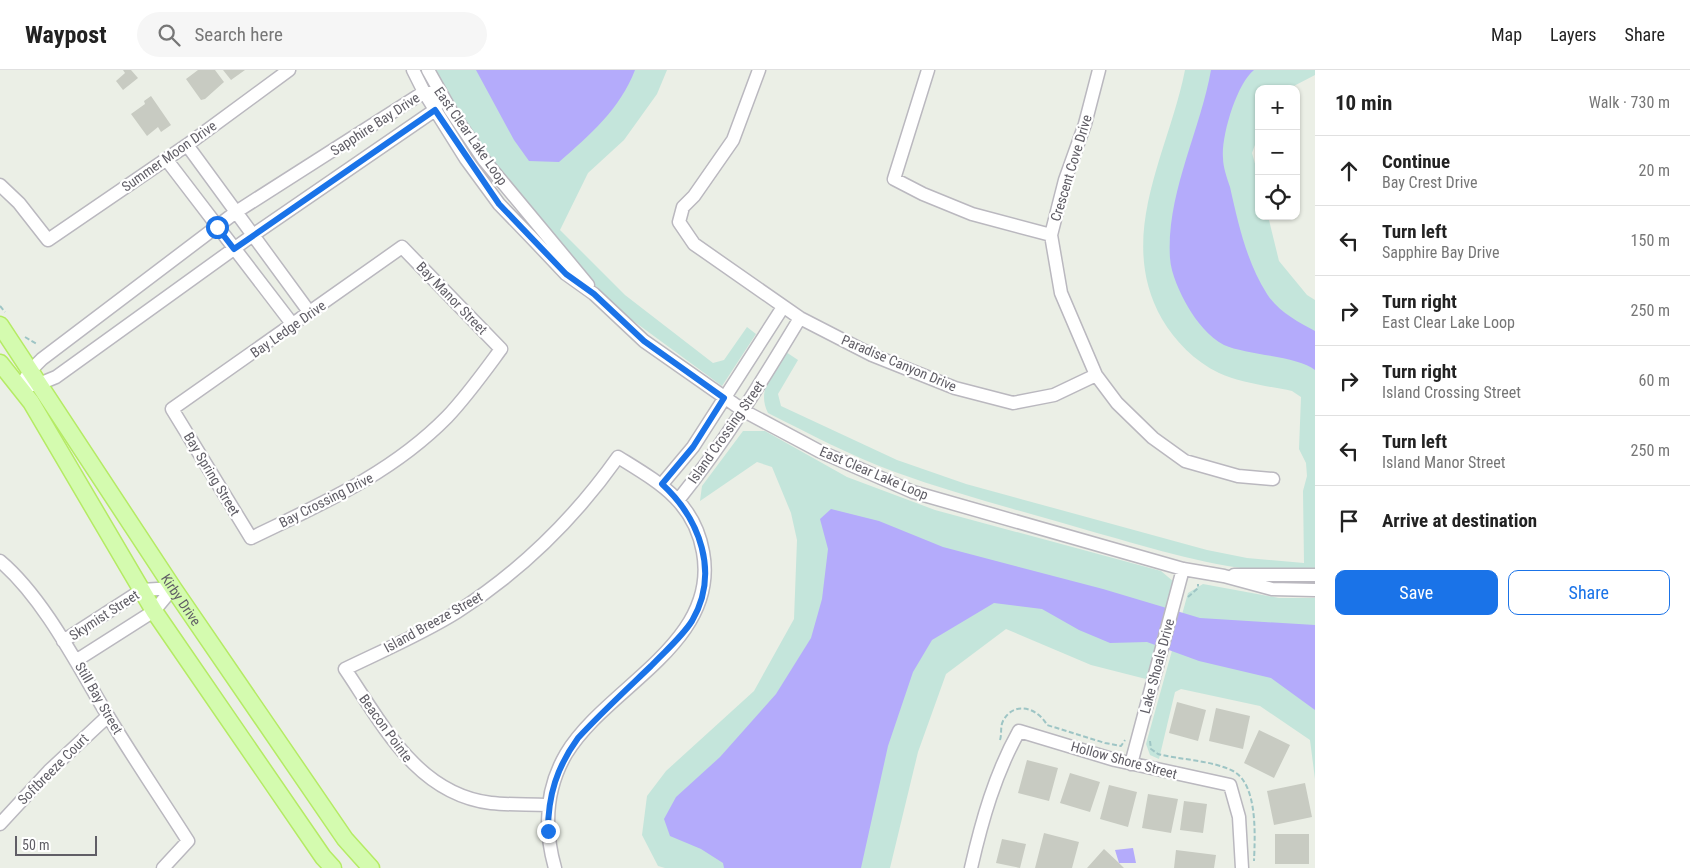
<!DOCTYPE html>
<meta charset="utf-8">
<style>
:root{--surface:#fff;--page:#f6f6f6;--text:#222;--muted:#767676;--line:#e0e0e0;--accent:#1a73e8}
body{margin:0;font-family:"Roboto Condensed",sans-serif;background:var(--page);color:var(--text)}
.controls{position:absolute;right:15px;top:15px;display:grid;overflow:hidden;border-radius:10px;box-shadow:0 1px 4px #0004}
.controls button{width:45px;height:45px;display:grid;place-items:center;padding:0;border:0;border-bottom:1px solid var(--line);background:var(--surface);color:var(--text);font:25px sans-serif}
.scale{position:absolute;left:15px;bottom:12px;width:82px;box-sizing:border-box;padding-left:5px;border:2px solid #605e66;border-top:0;font-size:14px;line-height:18px;white-space:nowrap;color:#605e66;-webkit-text-stroke:4px #fff;paint-order:stroke}
.stop{position:absolute;width:15px;height:15px;margin:-11px;border:4px solid #1a73e8;border-radius:50%;background:#fff}
.stop.end{background:#1a73e8;border-color:#fff;box-shadow:0 1px 5px #0008}
.list{margin:0;padding:0;list-style:none}
h2{display:flex;justify-content:space-between;align-items:center;height:65px;margin:0;padding:0 20px;font-size:21px}
h2 small{font-size:16px;font-weight:400;color:var(--muted)}
.list li{display:grid;grid-template-columns:32px 1fr auto;gap:15px;align-items:center;box-sizing:border-box;height:70px;padding:0 20px;border-top:1px solid var(--line)}
.list b{display:block;font-size:19px;white-space:nowrap}
.list p{margin:0;font-size:16px;white-space:nowrap;color:var(--muted)}
.list em{font-size:16px;font-style:normal;color:var(--muted)}
.actions{display:flex;gap:10px;padding:15px 20px}
.actions a{flex:1;padding:11px 0;border:1px solid var(--accent);border-radius:10px;text-align:center;font-size:18px;color:var(--accent)}
.actions .main{background:var(--accent);color:#fff}
.icon{flex:none;width:28px;height:28px;fill:none;stroke:currentColor;stroke-width:2;stroke-linecap:round;stroke-linejoin:round}
.map{position:relative;flex:none;width:1315px;height:798px;overflow:hidden}
header{display:flex;align-items:center;gap:30px;box-sizing:border-box;height:70px;padding:0 25px;background:var(--surface);border-bottom:1px solid var(--line)}
header strong{font-size:24px}
nav{display:flex;gap:28px;margin-inline-start:auto;font-size:18px}
.search{width:350px;height:45px;background:var(--page);display:flex;align-items:center;gap:12px;box-sizing:border-box;padding:0 18px;border-radius:28px;color:var(--muted);font-size:19px}
main{display:flex}
aside{flex:1;background:var(--surface)}
.map>svg:first-child{display:block}
.green{fill:#c4e5db}
.water{fill:#b4abfb}
.building{fill:#c8cbc2}
.lines{fill:none;stroke-linecap:round;stroke-linejoin:round}
.minor-casing{stroke:#bab8bf;stroke-width:15}
.major-casing{stroke:#b5eb64;stroke-width:19}
.path{stroke:#9ec5c5;stroke-width:2;stroke-dasharray:5 2.5;stroke-linecap:butt}
.minor{stroke:#fff;stroke-width:12}
.major{stroke:#d4fbaf;stroke-width:16}
.route{stroke:#1a73e8;stroke-width:6}
.labels{text-anchor:middle;stroke-width:4.5;stroke-linejoin:round;paint-order:stroke}
.street-label{font-size:14px;fill:#605e66;stroke:#fff}
</style>
<header>
<strong>Waypost</strong>
<div class="search"><svg class="icon" aria-label="search" viewBox="0 0 24 24"><circle cx="10" cy="10" r="6"/><path d="M15 15l6 6"/></svg>Search here</div>
<nav><a>Map</a><a>Layers</a><a>Share</a></nav>
</header>
<main>
<div class="map">
<svg width="1315" height="798" viewBox="0 0 1315 798">
<rect width="100%" height="100%" fill="#ebefe6"/>
<!-- green -->
<path class="green" d="M433,0H667L657,24L624,70L588,103L560,160L625,225L713,293L724,290L747,257L756,264L722,316L613,236L518,125L453,35Z
M1185,0H1315V5L1288,19H1259V64L1252,83L1259,108V146H1268L1279,191L1307,225L1315,230V502C1240,506 1169,483 1097,463C1030,443 961,426 895,402C851,386 810,364 768,343C756,319 774,303 786,282L798,290L778,324L781,336L897,390L966,414L1207,480L1247,488L1304,493L1303,421L1307,406L1306,393L1299,379L1301,327L1292,321C1269,316 1240,313 1219,303C1194,291 1175,271 1162,249C1115,166 1169,82 1185,0Z
M743,361H765L847,407L935,440L1161,501L1174,512L1146,609L1091,595L1006,559L946,604L918,682L890,798H665L658,796L642,765L647,726L666,701L754,621L794,549L797,470L791,443L772,397L757,392L700,431L702,416Z
M1203,514L1279,528H1315V709L1310,670L1260,636L1181,619L1175,622L1159,689L1150,685L1146,674L1188,523Z"/>
<!-- water -->
<path class="water" d="M476,0H635C620,39 590,65 559,92L529,91L514,70Z
M1211,0H1254C1237,13 1221,66 1223,88C1223,97 1227,108 1230,117C1238,153 1247,193 1267,224C1278,241 1298,252 1315,261V300C1298,286 1246,285 1224,275C1209,267 1196,251 1188,237C1180,223 1171,204 1170,188C1166,124 1200,62 1211,0Z
M831,439L879,451L943,477L1103,519L1200,548L1315,555V640L1271,608L1199,591L1147,572L1110,573L1079,560L1042,539L994,533L932,570L913,602L888,676L861,798H724L723,793L701,779L670,766L664,749L676,727L720,687L776,624L811,568L822,529L828,479L820,449Z
M1133,778L1136,793H1119L1115,780Z"/>
<!-- building -->
<path class="building" d="M123,0H131L138,8L123,20L116,11L125,3Z
M198,0H215L224,12L205,29L201,30L186,9Z
M223,0H245L231,10Z
M151,26L171,55L161,62L158,57L147,66L131,44L145,34L144,31Z
M1177,632L1206,640L1198,671L1169,663Z
M1216,638L1250,646L1243,679L1209,671Z
M1259,660L1290,675L1274,708L1244,693Z
M1027,690L1058,698L1049,731L1018,723Z
M1070,703L1100,712L1090,742L1060,733Z
M1305,713L1312,747L1274,755L1267,721Z
M1109,715L1137,722L1128,757L1100,749Z
M1148,724L1178,729L1171,763L1142,758Z
M1184,731L1207,734L1203,763L1180,760Z
M1044,763L1079,772L1072,798H1035Z
M1275,764H1309V794H1275Z
M1002,769L1026,774L1020,798L996,793Z
M1104,779L1119,793L1124,798H1087Z
M1176,780L1216,785L1214,798H1174Z"/>
<g class="lines">
<!-- minor casing -->
<g class="minor-casing">
<path id="minor" d="M413,0L424,22L466,89L499,134L530,166L566,204L594,224L644,271L744,341L819,381L913,422L1183,499L1224,506L1272,519L1315,520
M428,0L451,41L484,90L588,215
M759,0L733,70L694,126L683,137L679,152L694,174L800,248L872,285L955,318L1013,333L1054,325L1096,305
M928,0L894,109L923,124L972,144L1051,165
M1099,0L1085,54L1065,110L1051,165L1061,223L1096,305L1117,333L1153,368L1185,391L1238,406L1273,409
M424,22L440,25L435,40L253,165L56,307L39,314L20,317L30,301L42,289L236,142Z
M187,75L310,243
M166,89L293,255
M0,115L19,133L48,170L187,75L289,0
M402,177L501,279C484,302 467,326 447,347C391,404 321,434 251,468L172,339Z
M662,414L693,377L783,237
M679,429C725,372 762,311 800,248
M0,491C44,528 79,598 108,646C134,689 162,730 188,771L163,798
M1234,505H1315
M63,571L142,520L173,518
M77,590L154,541L173,518
M1131,694L1183,499
M548,735C530,734 510,735 491,733C417,724 383,655 345,599C382,581 422,564 457,542C521,501 574,449 618,387C658,412 694,431 703,482C720,574 606,617 566,684C545,720 544,759 555,798
M0,754L49,701L108,646
M971,798C982,750 995,704 1019,661L1115,690L1230,715L1239,747L1242,798"/>
</g>
<!-- major casing -->
<g class="major-casing">
<g id="major">
<path id="s1" d="M0,255L173,518L345,769L371,798"/>
<path d="M0,293L31,332L154,541L323,787L333,798"/>
</g>
</g>
<!-- path -->
<path class="path" d="M0,236L5,242
M25,267L37,274
M1188,527L1198,518V514
M1000,670C1002,664 1000,657 1003,651C1014,630 1038,638 1047,655L1105,673L1121,676L1125,670
M1150,671L1151,679L1158,684C1181,690 1211,690 1233,701C1258,714 1255,766 1254,791"/>
<!-- minor -->
<use href="#minor" class="minor"/>
<!-- major -->
<use href="#major" class="major"/>
</g>
<g class="lines">
<!-- route -->
<path class="route" d="M217,157L234,179L435,40L499,134L566,204L594,224L644,271L724,328L693,377L662,414C700,449 720,503 692,551C681,568 665,581 651,596C626,620 601,643 578,668C557,697 548,725 548,761"/>
</g>
<g class="labels">
<!-- street labels -->
<g class="street-label">
<text transform="translate(375 54) rotate(-33)" y="5">Sapphire Bay Drive</text>
<text transform="translate(471 66) rotate(55)" y="5">East Clear Lake Loop</text>
<text transform="translate(169 86) rotate(-35)" y="5">Summer Moon Drive</text>
<text transform="translate(1071 98) rotate(-73)" y="5">Crescent Cove Drive</text>
<text transform="translate(452 228) rotate(46)" y="5">Bay Manor Street</text>
<text transform="translate(288 259) rotate(-35)" y="5">Bay Ledge Drive</text>
<text transform="translate(899 293) rotate(23)" y="5">Paradise Canyon Drive</text>
<text transform="translate(726 362) rotate(-55)" y="5">Island Crossing Street</text>
<text transform="translate(874 403) rotate(23)" y="5">East Clear Lake Loop</text>
<text transform="translate(212 404) rotate(59)" y="5">Bay Spring Street</text>
<text transform="translate(326 430) rotate(-27)" y="5">Bay Crossing Drive</text>
<text dy="5" stroke="none"><textPath href="#s1" startOffset="329">Kirby Drive</textPath></text>
<text transform="translate(104 545) rotate(-33)" y="5">Skymist Street</text>
<text transform="translate(433 552) rotate(-29)" y="5">Island Breeze Street</text>
<text transform="translate(1157 596) rotate(-75)" y="5">Lake Shoals Drive</text>
<text transform="translate(99 628) rotate(60)" y="5">Still Bay Street</text>
<text transform="translate(386 658) rotate(54)" y="5">Beacon Pointe</text>
<text transform="translate(1124 690) rotate(15)" y="5">Hollow Shore Street</text>
<text transform="translate(53 699) rotate(-45)" y="5">Softbreeze Court</text>
</g>
</g>
</svg>
<div class="controls">
<button>+</button>
<button>−</button>
<button><svg class="icon" aria-label="locate" viewBox="0 0 24 24"><circle cx="12" cy="12" r="6"/><path d="M12 2v4M12 18v4M2 12h4M18 12h4"/></svg></button>
</div>
<div class="scale">50 m</div>
<div class="stop" style="left:217px;top:157px"></div>
<div class="stop end" style="left:548px;top:761px"></div>
</div>
<aside>
<h2>10 min<small>Walk · 730 m</small></h2>
<ul class="list">
<li><svg class="icon" aria-label="ahead" viewBox="0 0 24 24"><path d="M12 20V5M6 11l6-6 6 6"/></svg><div><b>Continue</b><p>Bay Crest Drive</p></div><em>20 m</em></li>
<li><svg class="icon" aria-label="left" viewBox="0 0 24 24"><path d="M17 20v-9H6M10 6l-5 5 5 5"/></svg><div><b>Turn left</b><p>Sapphire Bay Drive</p></div><em>150 m</em></li>
<li><svg class="icon" aria-label="right" viewBox="0 0 24 24"><path d="M7 20v-9h11M14 6l5 5-5 5"/></svg><div><b>Turn right</b><p>East Clear Lake Loop</p></div><em>250 m</em></li>
<li><svg class="icon" aria-label="right" viewBox="0 0 24 24"><path d="M7 20v-9h11M14 6l5 5-5 5"/></svg><div><b>Turn right</b><p>Island Crossing Street</p></div><em>60 m</em></li>
<li><svg class="icon" aria-label="left" viewBox="0 0 24 24"><path d="M17 20v-9H6M10 6l-5 5 5 5"/></svg><div><b>Turn left</b><p>Island Manor Street</p></div><em>250 m</em></li>
<li><svg class="icon" aria-label="arrive" viewBox="0 0 24 24"><path d="M6 21V4h12l-3 4 3 4H6"/></svg><div><b>Arrive at destination</b></div></li>
</ul>
<div class="actions"><a class="main">Save</a><a>Share</a></div>
</aside>
</main>
